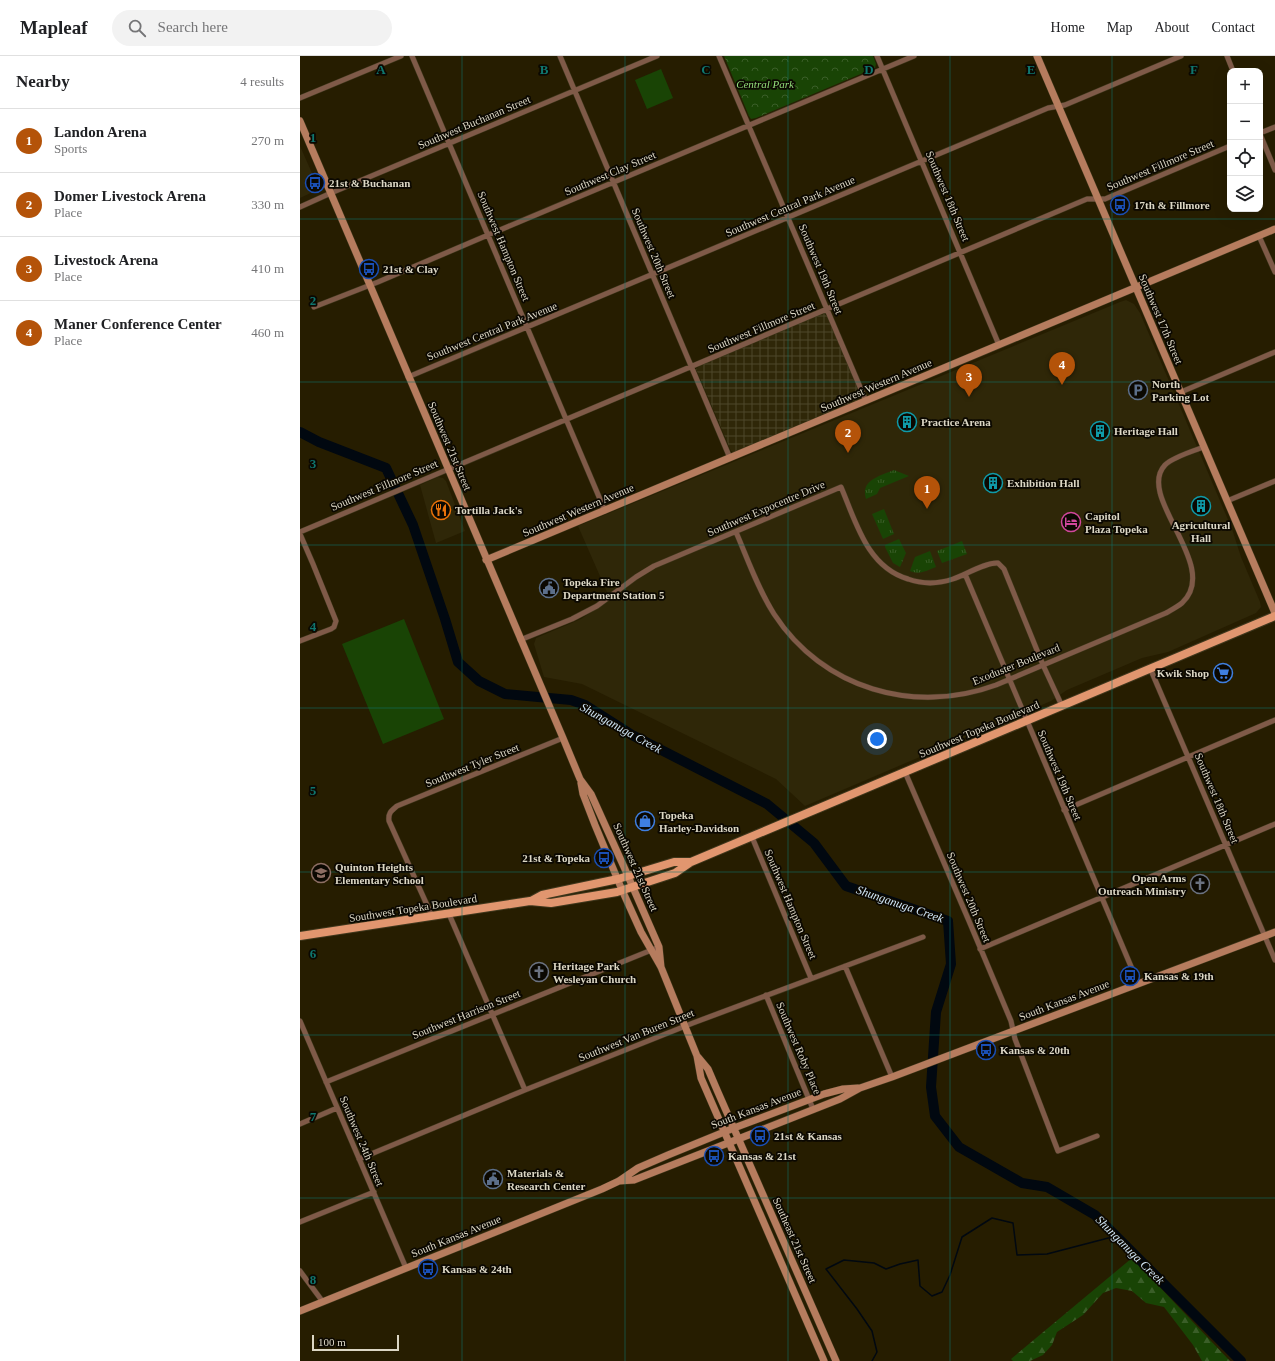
<!DOCTYPE html>
<meta charset="utf-8">
<style>
:root{--surface:#fff;--page:#f2f2f2;--text:#202124;--muted:#757577;--line:#e0e0e0;--accent:#b45309}
body{margin:0;font-family:Georgia,serif;background:var(--page);color:var(--text)}
.controls{position:absolute;right:12px;top:12px;display:grid;overflow:hidden;border-radius:8px;box-shadow:0 4px 16px #0002}
.controls button{width:36px;height:36px;display:grid;place-items:center;padding:0;border:0;border-bottom:1px solid var(--line);background:var(--surface);color:var(--text);font:20px sans-serif}
.scale{position:absolute;left:12px;bottom:10px;width:87px;box-sizing:border-box;padding-left:4px;border:2px solid #dcd7c5;border-top:0;font-size:11px;line-height:14px;white-space:nowrap;color:#dcd7c5;-webkit-text-stroke:3px #0b0801;paint-order:stroke}
.you{position:absolute;left:577px;top:683px;width:14px;height:14px;margin:-10px;border:3px solid #fff;border-radius:50%;background:#1a73e8;box-shadow:0 0 0 6px #1a73e833}
.badge{display:grid;place-items:center;width:26px;height:26px;border-radius:50%;background:var(--accent);color:#fff;font-size:13px;font-weight:700}
.pin{position:absolute;translate:-50% -33px;filter:drop-shadow(0 1px 2px #0008)}
.pin::after{content:'';position:absolute;top:21px;width:14px;height:12px;background:inherit;clip-path:polygon(0 0,100% 0,50% 100%)}
.list{margin:0;padding:0;list-style:none}
h2{display:flex;justify-content:space-between;align-items:center;height:52px;margin:0;padding:0 16px;font-size:17px}
h2 small{font-size:13px;font-weight:400;color:var(--muted)}
.list li{display:grid;grid-template-columns:26px 1fr auto;gap:12px;align-items:center;box-sizing:border-box;height:64px;padding:0 16px;border-top:1px solid var(--line)}
.list b{display:block;font-size:15px;white-space:nowrap}
.list p{margin:0;font-size:13px;white-space:nowrap;color:var(--muted)}
.list em{font-size:13px;font-style:normal;color:var(--muted)}
.icon{flex:none;width:22px;height:22px;fill:none;stroke:currentColor;stroke-width:2;stroke-linecap:round;stroke-linejoin:round}
.map{position:relative;flex:none;width:975px;height:1305px;overflow:hidden}
header{display:flex;align-items:center;gap:24px;box-sizing:border-box;height:56px;padding:0 20px;background:var(--surface);border-bottom:1px solid var(--line)}
header strong{font-size:19px}
nav{display:flex;gap:22px;margin-inline-start:auto;font-size:14px}
.search{width:280px;height:36px;background:var(--page);display:flex;align-items:center;gap:10px;box-sizing:border-box;padding:0 14px;border-radius:22px;color:var(--muted);font-size:15px}
main{display:flex}
aside{flex:1;background:var(--surface)}
.map>svg:first-child{display:block}
.built{fill:#2f2708}
.industrial{fill:url(#industrial-grid)}
.grass{fill:url(#grass-tufts)}
.forest{fill:url(#forest-firs)}
.park{fill:url(#park-crowns)}
.garden{fill:#194405}
.lines{fill:none;stroke-linecap:round;stroke-linejoin:round}
.stream{stroke:#010810;stroke-width:1.5}
.river{stroke:#010810;stroke-width:10}
.street-casing{stroke:#3f371c;stroke-width:6}
.secondary-casing{stroke:#3f371c;stroke-width:8}
.primary-casing{stroke:#3f371c;stroke-width:10}
.street{stroke:#7f5a48;stroke-width:5}
.secondary{stroke:#b67c5e;stroke-width:7}
.primary{stroke:#e1966f;stroke-width:8}
.grid{fill:none;stroke:#0f766e;stroke-width:1;stroke-opacity:0.55}
.labels{text-anchor:middle;stroke-width:3.5;stroke-linejoin:round;paint-order:stroke}
.park-label{font-size:11px;font-style:italic;fill:#94e07b;stroke:#0b0801}
.street-label{font-size:11px;fill:#dcd7c5;stroke:#0b0801}
.poi-label{font-size:11px;font-weight:bold;fill:#dcd7c5;stroke:#0b0801;text-anchor:start}
.water-label{font-size:12px;font-style:italic;fill:#d2e7f7;stroke:#0b0801}
.grid-label{font-size:13px;text-anchor:middle;font-weight:bold;fill:#0f766e;stroke:#0b0801;stroke-width:3.5;stroke-linejoin:round;paint-order:stroke}
</style>
<header>
<strong>Mapleaf</strong>
<div class="search"><svg class="icon" aria-label="search" viewBox="0 0 24 24"><circle cx="10" cy="10" r="6"/><path d="M15 15l6 6"/></svg>Search here</div>
<nav><a>Home</a><a>Map</a><a>About</a><a>Contact</a></nav>
</header>
<main>
<aside>
<h2>Nearby<small>4 results</small></h2>
<ul class="list">
<li><span class="badge">1</span><div><b>Landon Arena</b><p>Sports</p></div><em>270 m</em></li>
<li><span class="badge">2</span><div><b>Domer Livestock Arena</b><p>Place</p></div><em>330 m</em></li>
<li><span class="badge">3</span><div><b>Livestock Arena</b><p>Place</p></div><em>410 m</em></li>
<li><span class="badge">4</span><div><b>Maner Conference Center</b><p>Place</p></div><em>460 m</em></li>
</ul>
</aside>
<div class="map">
<svg width="975" height="1305" viewBox="0 0 975 1305">
<defs>
<pattern id="industrial-grid" width="8" height="8" patternUnits="userSpaceOnUse"><rect width="8" height="8" fill="#2f2708"/><path d="M0 4h8M4 0v8" fill="none" stroke="#4d462a"/></pattern>
<pattern id="grass-tufts" width="24" height="20" patternUnits="userSpaceOnUse"><rect width="24" height="20" fill="#194405"/><path d="M3 7l-1-3M5 7V3M7 7l1-3M15 17l-1-3M17 17v-4M19 17l1-3" fill="none" stroke="#3a5e28"/></pattern>
<pattern id="forest-firs" width="22" height="20" patternUnits="userSpaceOnUse"><rect width="22" height="20" fill="#194405"/><path d="M5 1l3.5 6h-7zM16 11l3.5 6h-7z" fill="#3a5e28"/></pattern>
<pattern id="park-crowns" width="20" height="18" patternUnits="userSpaceOnUse"><rect width="20" height="18" fill="#194405"/><path d="M2 6a3 3 0 1 1 6 0M12 15a3 3 0 1 1 6 0" fill="none" stroke="#3a5e28"/></pattern>
</defs>
<rect width="100%" height="100%" fill="#261d00"/>
<!-- built -->
<path class="built" d="M0,90L19,133L0,142Z
M826,244L834,248L840,257L932,473L941,501L960,546L961,551L956,557L868,596L842,602L767,634L751,645L505,750L476,723L282,628L244,621L234,588L236,582L281,563L310,543L278,470L820,246Z
M138,421L143,422L146,425L165,475L136,487L120,429Z"/>
<!-- industrial -->
<path class="industrial" d="M522,258H525L527,260L560,338V342L558,345L436,396L431,395L396,313L401,309Z"/>
<!-- grass -->
<path class="grass" d="M594,414L609,420L580,432L577,438L566,443C560,424 580,420 594,414Z
M584,453L594,478L583,483L572,458Z
M599,483L606,497L600,511L593,507L585,491V489Z
M662,485L667,498L642,507L637,495Z
M630,495L636,511C626,515 619,519 610,515L615,501Z"/>
<!-- forest -->
<path class="forest" d="M832,1202L930,1305H902L893,1289L864,1251L846,1247L832,1235L816,1232L803,1237L783,1259L757,1276L752,1289L743,1299L730,1305H713L711,1303Z"/>
<!-- park -->
<path class="park" d="M424,0H573L576,8L575,12L456,62L451,63L449,60Z"/>
<!-- garden -->
<path class="garden" d="M361,13L373,42L347,53L335,24Z
M104,563L144,663L83,688L42,588Z"/>
<g class="lines">
<!-- stream -->
<path class="stream" d="M572,1305L577,1296L572,1275L557,1253L526,1213L544,1204L574,1207L586,1213L600,1208L618,1204L620,1230L632,1240L642,1236L650,1219L662,1181L692,1162L713,1167L717,1199L747,1198L816,1180"/>
<!-- river -->
<path class="river" d="M0,376L19,386L86,412L113,469L145,563L158,606L179,625L205,638L271,644L285,649L332,679L467,748L514,787L546,830L648,865L651,908L636,956L631,1031L635,1060L659,1091L722,1127L747,1131L795,1159L941,1305"/>
<!-- street casing -->
<g class="street-casing">
<path id="street" d="M112,0L305,455
M260,0L430,402
M419,0L566,345
M577,0L699,289
M927,0L933,15
M0,42L101,0
M960,77L975,71
M960,78L975,114
M0,151L31,137L357,0
M959,180L975,216
M14,251L78,226L188,179L614,0
M108,321L748,52L765,49L881,0
M881,336L975,296
M927,445L975,425
M0,476L787,143H805L930,90
M436,476C448,504 458,533 474,558C523,633 614,659 696,629L866,557C871,554 877,551 882,547C922,510 835,441 865,409C873,401 893,395 904,391
M0,478L13,508L36,565L34,571L31,573L0,585
M665,518L838,927
M220,584L272,563L297,550L336,521L354,510L541,431C556,466 567,511 608,523C622,528 638,528 653,523C665,519 686,506 698,507L704,513L743,609L762,650
M850,612L975,904
M605,716L669,865L711,965L715,983L758,1095L797,1080
M764,754L975,664
M452,781L511,922
M149,858L225,1034
M132,860L89,765C88,757 91,755 97,750L263,682
M680,893L975,768
M545,910L592,1021
M466,939L513,1053
M0,965L106,1212
M26,1026L359,891
M0,1068L37,1052
M59,1103L225,1034L393,967L623,881
M0,1166L74,1136
M0,1215L23,1246"/>
</g>
<!-- secondary casing -->
<g class="secondary-casing">
<path id="secondary" d="M737,0L975,557
M0,65L263,682L280,723L291,738L324,811L359,891L361,911
M186,504L975,173
M281,727L283,738L295,769L322,834L341,876L361,911L397,1000L401,1022L524,1305
M398,1001L408,1013L417,1034L536,1305
M319,1125L334,1124L540,1043L560,1032L592,1021L975,876
M0,1255L302,1133L319,1125L338,1112L368,1099L434,1072L524,1038L543,1033L558,1032"/>
</g>
<!-- primary casing -->
<g class="primary-casing">
<path id="primary" d="M231,845L242,839L318,823L374,806H391
M0,880L230,845L251,847L317,836L375,817L391,806L975,560"/>
</g>
<!-- street -->
<use href="#street" class="street"/>
<!-- secondary -->
<use href="#secondary" class="secondary"/>
<!-- primary -->
<use href="#primary" class="primary"/>
</g>
<!-- grid -->
<path class="grid" d="M162,0V1305M325,0V1305M488,0V1305M650,0V1305M812,0V1305M0,163H975M0,326H975M0,489H975M0,652H975M0,816H975M0,979H975M0,1142H975"/>
<!-- icons -->
<defs>
<g id="bus-ring" transform="scale(1)"><circle r="9.5" fill="#0b0801" stroke="#1a4fb4" stroke-width="1.5"/><path d="M-5-6H5V4H4V6H2V4H-2V6H-4V4H-5ZM-3.5-4V0h7V-4ZM-3.5 1.2v1.5H-2V1.2ZM2 1.2v1.5H3.5V1.2Z" fill="#1a4fb4"/></g>
<g id="parking-ring" transform="scale(1)"><circle r="9.5" fill="#0b0801" stroke="#5c6f8a" stroke-width="1.5"/><path d="M-3.5-5.5H1a3.5 3.5 0 0 1 0 7H-1V5.5H-3.5ZM-1-3.4V-.6H.8a1.4 1.4 0 0 0 0-2.8Z" fill="#5c6f8a"/></g>
<g id="building-ring" transform="scale(1)"><circle r="9.5" fill="#0b0801" stroke="#0f9aa8" stroke-width="1.5"/><path d="M-4-6H4V6H1V3H-1V6H-4ZM-2.5-4.3h1.7v1.8h-1.7ZM.8-4.3h1.7v1.8H.8ZM-2.5-1h1.7V.8h-1.7ZM.8-1h1.7V.8H.8Z" fill="#0f9aa8"/></g>
<g id="restaurant-ring" transform="scale(1)"><circle r="9.5" fill="#0b0801" stroke="#e8710a" stroke-width="1.5"/><path d="M-5-6h1v4h1v-4h1v4h1v-4h1v5L-1.5 .5V6h-2V.5L-5-1ZM5-6V6H3V1.5H1.5Q1.5-4 5-6Z" fill="#e8710a"/></g>
<g id="hotel-ring" transform="scale(1)"><circle r="9.5" fill="#0b0801" stroke="#d1479c" stroke-width="1.5"/><path d="M-6-4.5h1.5V1H6V5H4.5V3h-9V5H-6ZM-4 0a1.8 1.8 0 1 1 3.6 0ZM.5 0V-2.5h3Q6-2.5 6 0Z" fill="#d1479c"/></g>
<g id="civic-ring" transform="scale(1)"><circle r="9.5" fill="#0b0801" stroke="#5c6f8a" stroke-width="1.5"/><path d="M-.6-6.5H3V-4.5H.6V-3L4-1V1h2V6H-6V1h2V-1L-.6-3ZM-1.2 2.5V6h2.4V2.5Z" fill="#5c6f8a"/></g>
<g id="supermarket-ring" transform="scale(1)"><circle r="9.5" fill="#0b0801" stroke="#3f7fe0" stroke-width="1.5"/><path d="M-6-5.5h2.5l.6 2H6L4.5 2H-2.5L-4.4-4H-6ZM-1.5 3.2a1.3 1.3 0 1 0 .1 0ZM3 3.2a1.3 1.3 0 1 0 .1 0Z" fill="#3f7fe0"/></g>
<g id="shop-ring" transform="scale(1)"><circle r="9.5" fill="#0b0801" stroke="#3f7fe0" stroke-width="1.5"/><path d="M-5-2.5h2.3a2.7 3.5 0 0 1 5.4 0H5L5.5 6h-11ZM-1.5-2.5h3a1.5 2.3 0 0 0-3 0Z" fill="#3f7fe0"/></g>
<g id="school-ring" transform="scale(1)"><circle r="9.5" fill="#0b0801" stroke="#8d6e63" stroke-width="1.5"/><path d="M0-5L7-2L0 1L-7-2ZM-4 1L0 2.5L4 1V4Q0 6-4 4Z" fill="#8d6e63"/></g>
<g id="church-ring" transform="scale(1)"><circle r="9.5" fill="#0b0801" stroke="#6b7280" stroke-width="1.5"/><path d="M-1.2-6h2.4v3.5h3.3v2.4h-3.3V6h-2.4V-.1h-3.3v-2.4h3.3Z" fill="#6b7280"/></g>
</defs>
<g fill-rule="evenodd">
<use href="#bus-ring" x="15" y="127"/>
<use href="#bus-ring" x="820" y="149"/>
<use href="#bus-ring" x="69" y="213"/>
<use href="#parking-ring" x="838" y="334"/>
<use href="#building-ring" x="607" y="366"/>
<use href="#building-ring" x="800" y="375"/>
<use href="#building-ring" x="693" y="427"/>
<use href="#building-ring" x="901" y="450"/>
<use href="#restaurant-ring" x="141" y="454"/>
<use href="#hotel-ring" x="771" y="466"/>
<use href="#civic-ring" x="249" y="532"/>
<use href="#supermarket-ring" x="923" y="617"/>
<use href="#shop-ring" x="345" y="765"/>
<use href="#bus-ring" x="304" y="802"/>
<use href="#school-ring" x="21" y="817"/>
<use href="#church-ring" x="900" y="828"/>
<use href="#church-ring" x="239" y="916"/>
<use href="#bus-ring" x="830" y="920"/>
<use href="#bus-ring" x="686" y="994"/>
<use href="#bus-ring" x="460" y="1080"/>
<use href="#bus-ring" x="414" y="1100"/>
<use href="#civic-ring" x="193" y="1123"/>
<use href="#bus-ring" x="128" y="1213"/>
</g>
<g class="labels">
<!-- park labels -->
<g class="park-label">
<text x="465" y="32">Central Park</text>
</g>
<!-- street labels -->
<g class="street-label">
<text transform="translate(174 66) rotate(-23)" y="4">Southwest Buchanan Street</text>
<text transform="translate(860 109) rotate(-23)" y="4">Southwest Fillmore Street</text>
<text transform="translate(310 117) rotate(-23)" y="4">Southwest Clay Street</text>
<text transform="translate(648 140) rotate(67)" y="4">Southwest 18th Street</text>
<text transform="translate(490 150) rotate(-23)" y="4">Southwest Central Park Avenue</text>
<text transform="translate(204 190) rotate(67)" y="4">Southwest Hampton Street</text>
<text transform="translate(354 197) rotate(67)" y="4">Southwest 20th Street</text>
<text transform="translate(521 213) rotate(67)" y="4">Southwest 19th Street</text>
<text transform="translate(861 263) rotate(67)" y="4">Southwest 17th Street</text>
<text transform="translate(461 271) rotate(-23)" y="4">Southwest Fillmore Street</text>
<text transform="translate(192 275) rotate(-22)" y="4">Southwest Central Park Avenue</text>
<text transform="translate(576 329) rotate(-23)" y="4">Southwest Western Avenue</text>
<text transform="translate(150 390) rotate(67)" y="4">Southwest 21st Street</text>
<text transform="translate(84 429) rotate(-23)" y="4">Southwest Fillmore Street</text>
<text transform="translate(466 452) rotate(-23)" y="4">Southwest Expocentre Drive</text>
<text transform="translate(278 454) rotate(-23)" y="4">Southwest Western Avenue</text>
<text transform="translate(716 608) rotate(-22)" y="4">Exoduster Boulevard</text>
<text transform="translate(679 673) rotate(-23)" y="4">Southwest Topeka Boulevard</text>
<text transform="translate(172 709) rotate(-22)" y="4">Southwest Tyler Street</text>
<text transform="translate(760 719) rotate(67)" y="4">Southwest 19th Street</text>
<text transform="translate(917 742) rotate(67)" y="4">Southwest 18th Street</text>
<text transform="translate(336 811) rotate(66)" y="4">Southwest 21st Street</text>
<text transform="translate(669 841) rotate(67)" y="4">Southwest 20th Street</text>
<text transform="translate(491 848) rotate(67)" y="4">Southwest Hampton Street</text>
<text transform="translate(113 852) rotate(-9)" y="4">Southwest Topeka Boulevard</text>
<text transform="translate(764 944) rotate(-21)" y="4">South Kansas Avenue</text>
<text transform="translate(166 958) rotate(-22)" y="4">Southwest Harrison Street</text>
<text transform="translate(336 979) rotate(-22)" y="4">Southwest Van Buren Street</text>
<text transform="translate(499 992) rotate(67)" y="4">Southwest Roby Place</text>
<text transform="translate(456 1052) rotate(-21)" y="4">South Kansas Avenue</text>
<text transform="translate(62 1085) rotate(67)" y="4">Southwest 24th Street</text>
<text transform="translate(156 1180) rotate(-22)" y="4">South Kansas Avenue</text>
<text transform="translate(495 1184) rotate(66)" y="4">Southeast 21st Street</text>
</g>
<!-- poi labels -->
<g class="poi-label">
<text x="29" y="131">21st &amp; Buchanan</text>
<text x="834" y="153">17th &amp; Fillmore</text>
<text x="83" y="217">21st &amp; Clay</text>
<text x="852" y="332">North<tspan x="852" dy="13">Parking Lot</tspan></text>
<text x="621" y="370">Practice Arena</text>
<text x="814" y="379">Heritage Hall</text>
<text x="707" y="431">Exhibition Hall</text>
<text x="155" y="458">Tortilla Jack's</text>
<text x="785" y="464">Capitol<tspan x="785" dy="13">Plaza Topeka</tspan></text>
<text x="901" y="473" text-anchor="middle">Agricultural<tspan x="901" dy="13">Hall</tspan></text>
<text x="263" y="530">Topeka Fire<tspan x="263" dy="13">Department Station 5</tspan></text>
<text x="909" y="621" text-anchor="end">Kwik Shop</text>
<text x="359" y="763">Topeka<tspan x="359" dy="13">Harley-Davidson</tspan></text>
<text x="290" y="806" text-anchor="end">21st &amp; Topeka</text>
<text x="35" y="815">Quinton Heights<tspan x="35" dy="13">Elementary School</tspan></text>
<text x="886" y="826" text-anchor="end">Open Arms<tspan x="886" dy="13">Outreach Ministry</tspan></text>
<text x="253" y="914">Heritage Park<tspan x="253" dy="13">Wesleyan Church</tspan></text>
<text x="844" y="924">Kansas &amp; 19th</text>
<text x="700" y="998">Kansas &amp; 20th</text>
<text x="474" y="1084">21st &amp; Kansas</text>
<text x="428" y="1104">Kansas &amp; 21st</text>
<text x="207" y="1121">Materials &amp;<tspan x="207" dy="13">Research Center</tspan></text>
<text x="142" y="1217">Kansas &amp; 24th</text>
</g>
<!-- water labels -->
<g class="water-label">
<text transform="translate(321 672) rotate(29)" y="4">Shunganuga Creek</text>
<text transform="translate(600 848) rotate(19)" y="4">Shunganuga Creek</text>
<text transform="translate(830 1194) rotate(45)" y="4">Shunganuga Creek</text>
</g>
</g>
<g class="grid-label">
<text x="81" y="18">A</text>
<text x="244" y="18">B</text>
<text x="406" y="18">C</text>
<text x="569" y="18">D</text>
<text x="731" y="18">E</text>
<text x="894" y="18">F</text>
<text x="13" y="86">1</text>
<text x="13" y="249">2</text>
<text x="13" y="412">3</text>
<text x="13" y="575">4</text>
<text x="13" y="739">5</text>
<text x="13" y="902">6</text>
<text x="13" y="1065">7</text>
<text x="13" y="1228">8</text>
</g>
</svg>
<div class="controls">
<button>+</button>
<button>−</button>
<button><svg class="icon" aria-label="locate" viewBox="0 0 24 24"><circle cx="12" cy="12" r="6"/><path d="M12 2v4M12 18v4M2 12h4M18 12h4"/></svg></button>
<button><svg class="icon" aria-label="layers" viewBox="0 0 24 24"><path d="M12 4l9 5-9 5-9-5zM3 14l9 5 9-5"/></svg></button>
</div>
<div class="scale">100 m</div>
<div class="you"></div>
<div class="pin badge" style="left:627px;top:453px">1</div>
<div class="pin badge" style="left:548px;top:397px">2</div>
<div class="pin badge" style="left:669px;top:341px">3</div>
<div class="pin badge" style="left:762px;top:329px">4</div>
</div>
</main>
